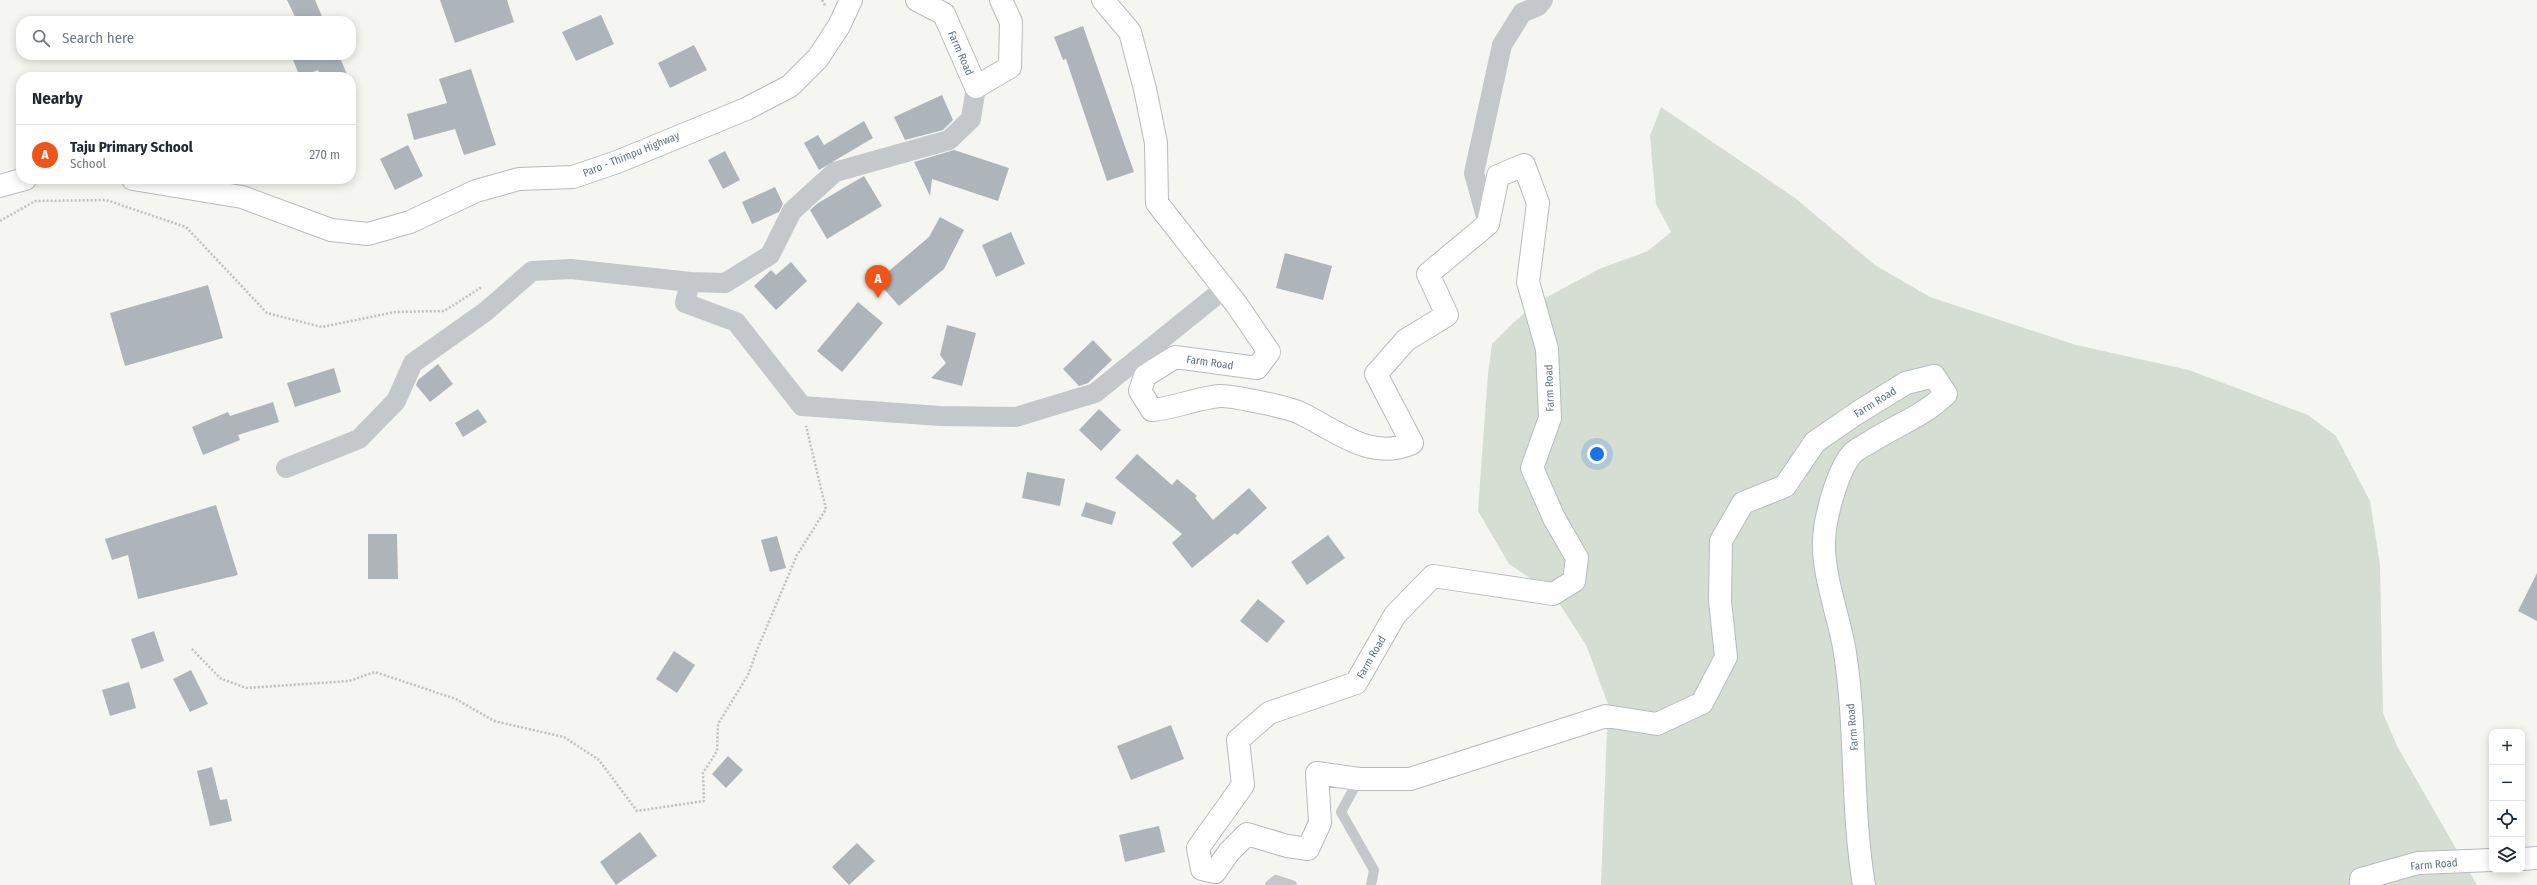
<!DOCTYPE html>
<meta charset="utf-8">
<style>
:root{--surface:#fff;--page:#f6f6f7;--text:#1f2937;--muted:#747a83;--line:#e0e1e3;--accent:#ef5418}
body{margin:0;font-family:"Fira Sans Condensed",sans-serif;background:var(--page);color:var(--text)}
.controls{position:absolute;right:12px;bottom:12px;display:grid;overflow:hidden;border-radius:8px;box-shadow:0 2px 10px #0003}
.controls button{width:36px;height:36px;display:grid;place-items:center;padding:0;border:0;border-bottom:1px solid var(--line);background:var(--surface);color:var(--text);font:20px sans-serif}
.you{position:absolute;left:1597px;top:454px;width:14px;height:14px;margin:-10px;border:3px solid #fff;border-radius:50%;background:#1a73e8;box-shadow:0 0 0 6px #1a73e833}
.badge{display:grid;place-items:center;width:26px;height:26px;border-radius:50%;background:var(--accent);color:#fff;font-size:13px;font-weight:700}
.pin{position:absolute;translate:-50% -33px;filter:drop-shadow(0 1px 2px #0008)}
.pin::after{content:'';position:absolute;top:21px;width:14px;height:12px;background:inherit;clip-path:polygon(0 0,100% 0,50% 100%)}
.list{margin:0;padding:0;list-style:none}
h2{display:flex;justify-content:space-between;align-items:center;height:52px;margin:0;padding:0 16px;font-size:17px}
h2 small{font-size:13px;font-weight:400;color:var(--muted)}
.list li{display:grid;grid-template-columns:26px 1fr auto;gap:12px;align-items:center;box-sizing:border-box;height:60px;padding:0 16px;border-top:1px solid var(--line)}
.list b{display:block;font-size:15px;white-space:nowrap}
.list p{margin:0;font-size:13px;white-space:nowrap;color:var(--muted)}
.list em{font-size:13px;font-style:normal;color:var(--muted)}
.icon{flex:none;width:22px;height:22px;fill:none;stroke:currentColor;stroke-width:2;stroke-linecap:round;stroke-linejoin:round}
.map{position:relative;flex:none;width:2537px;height:885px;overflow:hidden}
.search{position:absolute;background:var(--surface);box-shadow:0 2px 10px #0003;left:16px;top:16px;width:340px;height:44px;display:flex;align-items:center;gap:10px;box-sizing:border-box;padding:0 14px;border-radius:16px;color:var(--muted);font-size:15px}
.panel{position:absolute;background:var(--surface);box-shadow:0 2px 10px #0003;left:16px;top:72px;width:340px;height:112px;border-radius:16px}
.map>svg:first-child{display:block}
.green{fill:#d6ddd2}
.building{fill:#adb4ba}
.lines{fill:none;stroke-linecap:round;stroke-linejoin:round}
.secondary-casing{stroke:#b6bbc0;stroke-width:24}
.path{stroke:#bec0c2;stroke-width:2.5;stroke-dasharray:2 2;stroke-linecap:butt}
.lane{stroke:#c4c8cb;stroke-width:10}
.street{stroke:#c4c8cb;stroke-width:20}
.secondary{stroke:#fff;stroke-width:22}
.labels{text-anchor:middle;stroke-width:4;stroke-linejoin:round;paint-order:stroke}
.street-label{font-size:11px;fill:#627485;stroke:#fff}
</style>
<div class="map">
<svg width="2537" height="885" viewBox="0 0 2537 885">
<rect width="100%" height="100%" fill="#f5f6f1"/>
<!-- green -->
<path class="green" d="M1661,107L1795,198L1875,265L1930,297L2076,345L2189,370L2308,415L2336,436L2370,501L2380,565L2383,713L2397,746L2477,885H1601L1608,704L1586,645L1553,594L1509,564L1478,511L1488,373L1492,344L1514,322L1538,302L1599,269L1648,251L1671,232L1656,204L1650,136Z"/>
<!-- building -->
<path class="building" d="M287,0H315L324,21H297Z
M440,0H507L514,22L455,43Z
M601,15L614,44L576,61L562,32Z
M1083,26L1134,172L1107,181L1066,59L1063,60L1054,37Z
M694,45L707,70L670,88L658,63Z
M291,55H351L341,60L348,77H321L318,70L300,77Z
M471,69L496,145L464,155L455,129L414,140L407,114L447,103L439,79Z
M942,95L953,120L943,130L905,140L894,117Z
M864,121L873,138L819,170L804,143L818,135L824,145Z
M408,145L423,176L395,190L380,159Z
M954,150L1009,168L998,201L932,179L930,196L914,162Z
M725,151L740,180L723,189L708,160Z
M864,176L882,206L827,239L810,210L818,203Z
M775,187L783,204L779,212L752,224L742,202Z
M940,217L964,230L944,269L899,306L877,281L929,237Z
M1011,232L1025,264L996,277L982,245Z
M1285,253L1332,266L1323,300L1276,288Z
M791,262L807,281L776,310L754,286L771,270L776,275Z
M208,285L223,338L125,366L110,313Z
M858,302L883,323L842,372L817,351Z
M947,325L976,333L962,386L931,378L946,363L940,355Z
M1093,340L1112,360L1088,383L1079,386L1063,369Z
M438,364L453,384L430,402L416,385L418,380Z
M334,368L341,392L295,407L287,383Z
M273,402L279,422L238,435L240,440L203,455L192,427L228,412L230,416Z
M478,409L487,422L463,437L455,423Z
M1099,409L1121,430L1101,451L1079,430Z
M1137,454L1172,485L1177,479L1197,496L1195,498L1213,520L1249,488L1267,508L1237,535L1235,533L1192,568L1172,543L1182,534L1115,478Z
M1027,472L1065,479L1060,506L1022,498Z
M1086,502L1116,512L1112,525L1081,516Z
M216,505L238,575L138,599L128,555L112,560L105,539Z
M368,534H397L398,579H368Z
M1328,535L1345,558L1307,585L1291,562Z
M777,536L786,568L770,572L761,540Z
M2537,573V621L2518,611Z
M1258,599L1285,621L1267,643L1240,621Z
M154,631L164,661L141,669L131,639Z
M674,651L695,665L677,693L656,679Z
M191,670L208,704L190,712L173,679Z
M129,682L136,708L110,716L102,690Z
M1171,725L1184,759L1131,780L1117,746Z
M728,756L743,770L726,788L712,774Z
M212,767L220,800L227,799L232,821L210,826L197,771Z
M1159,826L1165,852L1125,862L1119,835Z
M640,832L657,856L616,885L600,862Z
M857,843L875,861L849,885L832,867Z"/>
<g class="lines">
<!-- secondary casing -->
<g class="secondary-casing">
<path id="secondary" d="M917,0L944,14L976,87L1010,67L1011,22L1001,0
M1103,0L1130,32L1145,89L1156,143L1157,203L1237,305L1269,352L1257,368L1175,357L1145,376L1140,391L1152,410C1175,408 1197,398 1220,396C1230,395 1291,408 1300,413C1336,430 1371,462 1412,443L1376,374L1406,340L1447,315L1428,274L1488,224L1498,176L1524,165L1538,203L1528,282L1547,349L1550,418L1532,468L1554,518L1577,558L1574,581L1553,594L1433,576L1395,615L1356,683L1269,713L1238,740L1243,785L1198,848L1202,869L1215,872L1229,852L1247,834L1287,846L1308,849L1320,823L1317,773L1359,779H1410L1606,716L1657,724L1702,703L1726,657L1720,601L1721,541L1743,503L1785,486L1815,442L1857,413L1906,383L1934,376L1946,394C1925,415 1895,426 1870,442C1864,446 1856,449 1852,454C1837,471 1824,520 1824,543C1823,577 1840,619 1845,653C1857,730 1851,808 1864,885
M133,179L242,197L331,230L368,234L410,222L476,191L519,179L573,177L617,162L746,109L790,86L818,58L839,26L851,0
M0,186L25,179
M2522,859L2537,858
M2361,885V879L2418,863L2492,860"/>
</g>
<!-- path -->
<path class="path" d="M822,0L826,7
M0,221L35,201L106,200L186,227L267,313L322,327L395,312L444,311L482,287
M192,649L220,678L246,688L349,681L375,672L456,699L494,721L564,737L599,760L637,811L704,801L703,773L717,751L718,724L748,675L757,650L797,555L826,509L806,426"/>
<!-- lane -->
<path class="lane" d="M1359,779L1341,812L1374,870L1371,885
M1270,885L1276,880L1292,885"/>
<!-- street -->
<path class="street" d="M1488,224L1474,173L1502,45L1522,13L1538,6L1543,0
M690,282L685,303L736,322L802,406L940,416L1016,417L1095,393L1224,289
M286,468L359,439L396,401L413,363L485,312L532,271L571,269L690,282L725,283L770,255L792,211L835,172L949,140L971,119L976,87"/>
<!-- secondary -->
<use href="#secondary" class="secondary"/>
</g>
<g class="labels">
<!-- street labels -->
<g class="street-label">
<text transform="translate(961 53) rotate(66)" y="4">Farm Road</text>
<text transform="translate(631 154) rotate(-22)" y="4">Paro - Thimpu Highway</text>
<text transform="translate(1210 362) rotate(8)" y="4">Farm Road</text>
<text transform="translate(1549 388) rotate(-92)" y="4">Farm Road</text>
<text transform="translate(1875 402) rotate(-32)" y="4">Farm Road</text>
<text transform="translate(1371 657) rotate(-60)" y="4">Farm Road</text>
<text transform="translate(1852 727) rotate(-95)" y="4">Farm Road</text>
<text transform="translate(2434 864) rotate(-5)" y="4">Farm Road</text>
</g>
</g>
</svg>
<div class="controls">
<button>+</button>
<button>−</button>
<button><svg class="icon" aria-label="locate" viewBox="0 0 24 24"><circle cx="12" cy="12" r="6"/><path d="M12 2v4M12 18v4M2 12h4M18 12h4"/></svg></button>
<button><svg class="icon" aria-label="layers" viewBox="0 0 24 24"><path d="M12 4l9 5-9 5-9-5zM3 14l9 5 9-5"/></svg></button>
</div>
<div class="you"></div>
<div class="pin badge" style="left:878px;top:298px">A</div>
<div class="search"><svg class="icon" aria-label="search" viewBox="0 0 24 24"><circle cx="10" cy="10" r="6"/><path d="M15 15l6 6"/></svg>Search here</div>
<section class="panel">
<h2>Nearby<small></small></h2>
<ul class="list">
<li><span class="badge">A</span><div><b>Taju Primary School</b><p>School</p></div><em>270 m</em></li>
</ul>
</section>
</div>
